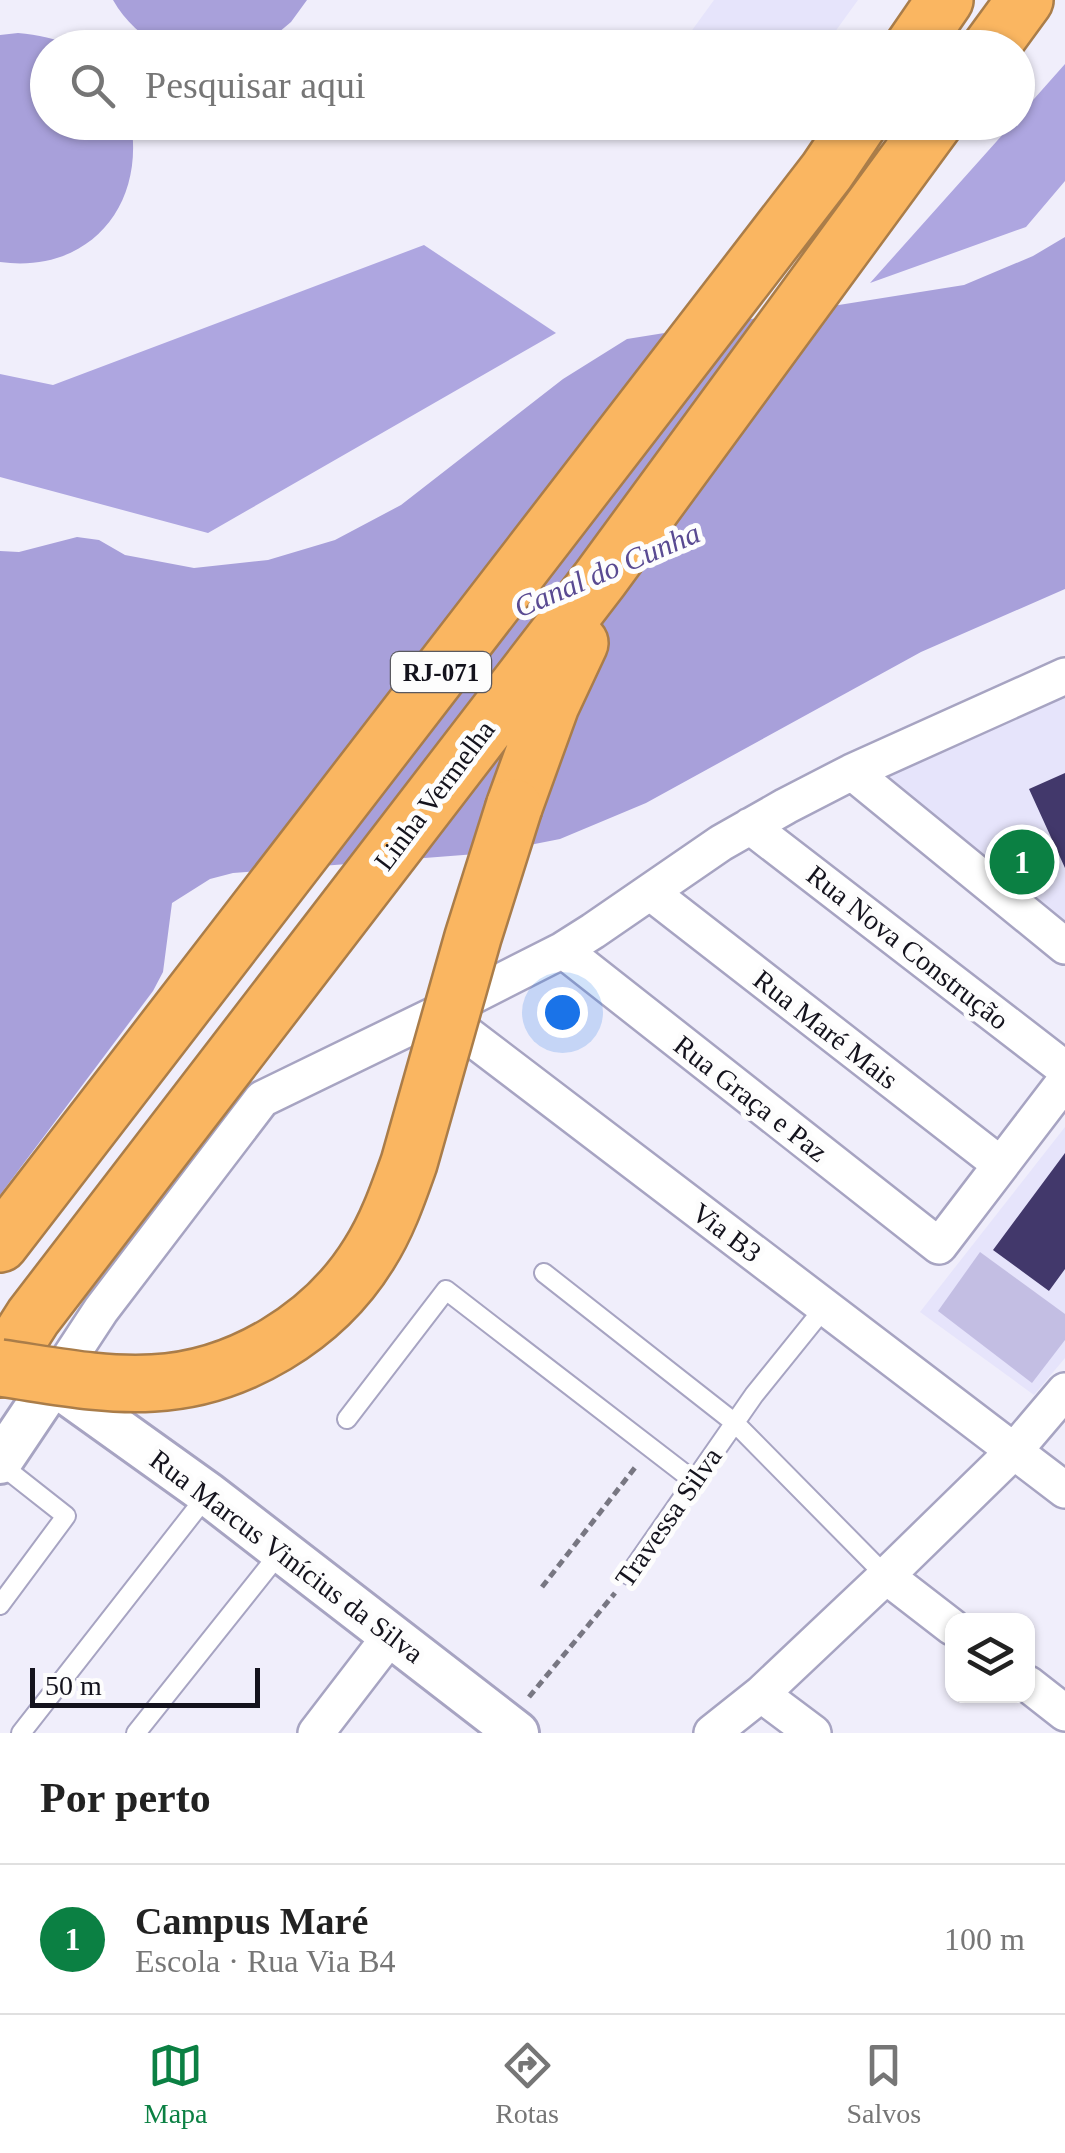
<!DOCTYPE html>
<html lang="pt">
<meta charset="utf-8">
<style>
:root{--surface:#fff;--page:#f6f6f6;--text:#222;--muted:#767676;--line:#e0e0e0;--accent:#0b8043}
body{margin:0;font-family:Georgia,serif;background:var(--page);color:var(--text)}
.controls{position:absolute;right:30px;bottom:30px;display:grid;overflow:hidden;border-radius:20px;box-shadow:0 2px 8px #0004}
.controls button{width:90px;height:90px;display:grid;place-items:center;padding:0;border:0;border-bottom:2px solid var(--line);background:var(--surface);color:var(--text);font:50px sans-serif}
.scale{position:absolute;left:30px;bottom:25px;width:230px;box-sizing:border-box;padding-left:10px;border:5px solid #14131d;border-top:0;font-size:28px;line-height:35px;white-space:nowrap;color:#14131d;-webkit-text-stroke:8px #fdfdfd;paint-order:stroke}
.you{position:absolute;left:562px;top:1012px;width:35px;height:35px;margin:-25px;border:8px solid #fff;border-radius:50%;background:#1a73e8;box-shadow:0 0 0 15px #1a73e833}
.badge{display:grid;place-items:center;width:65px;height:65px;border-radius:50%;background:var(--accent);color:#fff;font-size:32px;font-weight:700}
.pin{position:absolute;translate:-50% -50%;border:5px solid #fff;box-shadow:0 2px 10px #0006}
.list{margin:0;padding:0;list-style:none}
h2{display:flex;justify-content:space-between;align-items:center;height:130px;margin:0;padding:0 40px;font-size:42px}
h2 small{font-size:32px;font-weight:400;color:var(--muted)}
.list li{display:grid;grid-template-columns:65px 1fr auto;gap:30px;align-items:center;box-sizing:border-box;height:150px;padding:0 40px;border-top:2px solid var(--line)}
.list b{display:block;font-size:38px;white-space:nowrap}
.list p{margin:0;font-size:32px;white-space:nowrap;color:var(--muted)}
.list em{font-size:32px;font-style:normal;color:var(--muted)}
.icon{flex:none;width:55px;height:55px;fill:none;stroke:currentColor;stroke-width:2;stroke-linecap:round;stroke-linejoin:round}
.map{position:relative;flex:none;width:1065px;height:1733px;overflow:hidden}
.search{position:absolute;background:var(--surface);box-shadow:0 2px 8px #0004;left:30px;right:30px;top:30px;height:110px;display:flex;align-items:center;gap:25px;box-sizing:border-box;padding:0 35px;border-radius:55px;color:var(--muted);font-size:38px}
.sheet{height:280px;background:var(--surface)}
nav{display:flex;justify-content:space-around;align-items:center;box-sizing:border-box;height:140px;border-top:2px solid var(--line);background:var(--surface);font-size:28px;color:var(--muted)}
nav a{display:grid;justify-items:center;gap:5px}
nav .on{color:var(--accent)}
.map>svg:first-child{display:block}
.built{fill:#e6e4fb}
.green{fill:#c3bee3}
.forest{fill:#aea6e0}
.water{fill:#a8a0da}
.building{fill:#42386b}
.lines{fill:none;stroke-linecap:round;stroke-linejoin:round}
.service-casing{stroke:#a7a4c2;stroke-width:22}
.minor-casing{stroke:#a7a4c2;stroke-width:40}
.tertiary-casing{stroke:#a7a4c2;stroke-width:48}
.motorway-casing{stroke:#aa7d49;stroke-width:60}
.path{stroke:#787782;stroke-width:5;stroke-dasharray:8 5;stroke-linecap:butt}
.service{stroke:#fff;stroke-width:18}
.minor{stroke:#fff;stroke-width:35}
.tertiary{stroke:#fff;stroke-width:42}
.motorway{stroke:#fab661;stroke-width:55}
.motorway-bridge-casing{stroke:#aa7d49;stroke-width:60;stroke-linecap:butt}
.motorway-bridge{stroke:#fab661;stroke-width:55}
.labels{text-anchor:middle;stroke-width:10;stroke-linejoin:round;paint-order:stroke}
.shield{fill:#fdfdfd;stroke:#5a5960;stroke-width:2.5}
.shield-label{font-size:25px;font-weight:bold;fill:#14131d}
.street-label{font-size:28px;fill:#14131d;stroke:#fdfdfd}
.water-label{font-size:30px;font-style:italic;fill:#594a92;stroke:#fdfdfd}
</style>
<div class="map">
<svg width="1065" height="1733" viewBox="0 0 1065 1733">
<rect width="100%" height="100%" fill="#f0eefb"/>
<!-- built -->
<path class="built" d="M714,0H858L824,47H687L682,44Z
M1065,697V926L893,798L890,774Z
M1065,1127V1358L1034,1395L920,1312Z"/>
<!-- green -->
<path class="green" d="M980,1252L1065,1314V1340L1032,1383L938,1311Z"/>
<!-- forest -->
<path class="forest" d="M1065,64V181L1026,227L870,283L1013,123L1018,122V117Z
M424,245L556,333L208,533L0,477V374L53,385Z"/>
<!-- water -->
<path class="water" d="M113,0H307L291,22L272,38L254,47L166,48C143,38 125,21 113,0Z
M18,33C38,35 56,38 74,47L48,48V122L131,123C145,207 88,274 0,262V35Z
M1065,237V589L921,652L646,803L560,839L489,853L233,873L210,879L172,903L163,972L153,991L0,1195V551L19,552L77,537L99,540L125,555L194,568L268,560L335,540L401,505L563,379L627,339L964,285L1033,256Z"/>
<!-- building -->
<path class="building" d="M1065,773V868L1029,789Z
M1065,1153V1269L1049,1291L993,1250Z"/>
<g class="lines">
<!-- service casing -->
<g class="service-casing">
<path id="service" d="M544,1273L735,1423L886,1576
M347,1419L446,1290L694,1481
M0,1464L66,1516L0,1605
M629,1575L754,1395L825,1307
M21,1733L208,1494
M136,1733L282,1550"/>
</g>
<!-- minor casing -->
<g class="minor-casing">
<path id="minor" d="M852,772L1065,946
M750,826L1065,1069
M650,892L1001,1165
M563,950L939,1246L1065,1081
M439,1013L1065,1490
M53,1383L101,1310L262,1099L439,1013L563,950L593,931L721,843L786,806L852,772L1065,676
M886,1576L952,1627
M1028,1684L1065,1713
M761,1694L813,1733
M316,1733L392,1634
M712,1733L761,1694L886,1576L1014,1451L1065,1391"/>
</g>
<!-- tertiary casing -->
<g class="tertiary-casing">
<path id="tertiary" d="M0,1462L53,1383L208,1494L517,1733"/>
</g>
<!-- motorway casing -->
<g class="motorway-casing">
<path id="motorway" d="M912,48L945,0
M990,48L1025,0
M514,807L551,705L580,643
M0,1244L827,171L860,122
M0,1369L33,1317L600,579L935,122"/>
</g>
<!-- path -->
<path class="path" d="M542,1587L637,1465
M529,1697L615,1593"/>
<!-- service -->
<use href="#service" class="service"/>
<!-- minor -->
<use href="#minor" class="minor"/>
<!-- tertiary -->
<use href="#tertiary" class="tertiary"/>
<!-- motorway -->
<use href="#motorway" class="motorway"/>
<!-- motorway-bridge casing -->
<g class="motorway-bridge-casing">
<path id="motorway-bridge" d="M0,1368C50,1375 102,1386 153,1383C238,1379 324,1327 369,1254C387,1226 398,1194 409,1163L473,937L514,807"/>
</g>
<!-- motorway-bridge -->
<use href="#motorway-bridge" class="motorway-bridge"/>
</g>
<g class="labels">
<!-- shield labels -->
<rect class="shield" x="391" y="652" width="100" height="40" rx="8"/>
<g class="shield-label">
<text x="441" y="681">RJ-071</text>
</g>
<!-- street labels -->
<g class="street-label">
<text transform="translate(434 795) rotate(-53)" y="10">Linha Vermelha</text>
<text transform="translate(908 947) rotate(38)" y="10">Rua Nova Construção</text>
<text transform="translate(826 1029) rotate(38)" y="10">Rua Maré Mais</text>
<text transform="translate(751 1098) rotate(38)" y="10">Rua Graça e Paz</text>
<text transform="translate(727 1232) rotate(37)" y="10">Via B3</text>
<text transform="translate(668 1517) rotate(-55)" y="10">Travessa Silva</text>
<text transform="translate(287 1556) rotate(37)" y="10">Rua Marcus Vinícius da Silva</text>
</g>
<!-- water labels -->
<g class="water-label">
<text transform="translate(607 570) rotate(-23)" y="10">Canal do Cunha</text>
</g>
</g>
</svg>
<div class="controls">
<button><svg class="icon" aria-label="layers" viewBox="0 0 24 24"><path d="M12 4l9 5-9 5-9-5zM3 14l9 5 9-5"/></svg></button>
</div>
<div class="scale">50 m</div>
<div class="you"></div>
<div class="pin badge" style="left:1022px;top:862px">1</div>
<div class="search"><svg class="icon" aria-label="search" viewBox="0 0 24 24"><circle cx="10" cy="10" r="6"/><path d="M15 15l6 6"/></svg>Pesquisar aqui</div>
</div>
<section class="sheet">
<h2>Por perto<small></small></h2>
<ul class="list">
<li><span class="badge">1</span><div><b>Campus Maré</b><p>Escola · Rua Via B4</p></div><em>100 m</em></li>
</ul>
</section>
<nav>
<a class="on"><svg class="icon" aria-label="map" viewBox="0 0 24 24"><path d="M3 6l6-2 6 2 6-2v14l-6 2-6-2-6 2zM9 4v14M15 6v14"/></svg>Mapa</a>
<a><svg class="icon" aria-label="directions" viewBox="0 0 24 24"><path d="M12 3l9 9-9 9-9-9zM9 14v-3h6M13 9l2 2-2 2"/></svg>Rotas</a>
<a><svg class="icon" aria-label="saved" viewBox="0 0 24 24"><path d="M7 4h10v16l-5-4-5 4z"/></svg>Salvos</a>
</nav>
